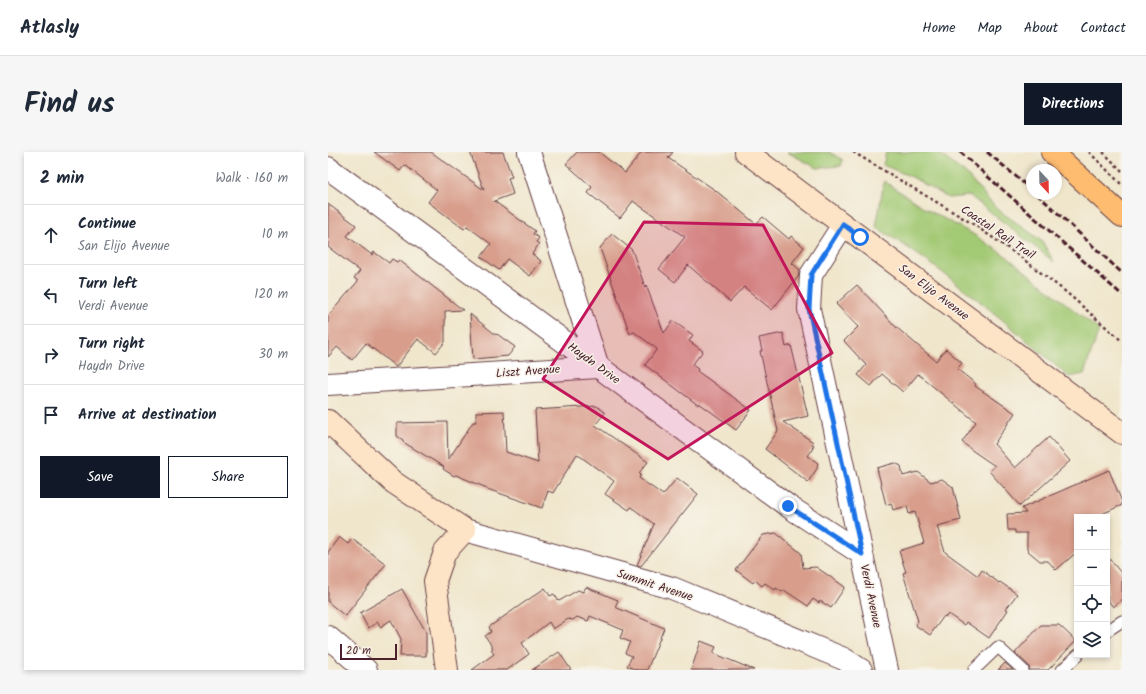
<!DOCTYPE html>
<meta charset="utf-8">
<style>
:root{--surface:#fff;--page:#f6f6f7;--text:#1f2937;--muted:#747a83;--line:#e0e1e3;--accent:#111827}
body{margin:0;font-family:Kalam,sans-serif;background:var(--page);color:var(--text)}
.controls{position:absolute;right:12px;bottom:12px;display:grid;overflow:hidden;border-radius:0px;box-shadow:0 2px 6px #0003}
.controls button{width:36px;height:36px;display:grid;place-items:center;padding:0;border:0;border-bottom:1px solid var(--line);background:var(--surface);color:var(--text);font:20px sans-serif}
.compass{position:absolute;left:698px;top:12px;width:36px;height:36px;border-radius:50%;background:var(--surface);box-shadow:0 2px 6px #0003;rotate:158deg}
.scale{position:absolute;left:12px;bottom:10px;width:57px;box-sizing:border-box;padding-left:4px;border:2px solid #4a1f2b;border-top:0;font-size:11px;line-height:14px;white-space:nowrap;color:#4a1f2b;-webkit-text-stroke:3px #f7f3e8;paint-order:stroke}
.stop{position:absolute;width:12px;height:12px;margin:-9px;border:3px solid #1a73e8;border-radius:50%;background:#fff}
.stop.end{background:#1a73e8;border-color:#fff;box-shadow:0 1px 4px #0008}
.list{margin:0;padding:0;list-style:none}
h2{display:flex;justify-content:space-between;align-items:center;height:52px;margin:0;padding:0 16px;font-size:17px}
h2 small{font-size:13px;font-weight:400;color:var(--muted)}
.list li{display:grid;grid-template-columns:26px 1fr auto;gap:12px;align-items:center;box-sizing:border-box;height:60px;padding:0 16px;border-top:1px solid var(--line)}
.list b{display:block;font-size:15px;white-space:nowrap}
.list p{margin:0;font-size:13px;white-space:nowrap;color:var(--muted)}
.list em{font-size:13px;font-style:normal;color:var(--muted)}
.actions{display:flex;gap:8px;padding:12px 16px}
.actions a{flex:1;padding:9px 0;border:1px solid var(--accent);border-radius:0px;text-align:center;font-size:14px;color:var(--accent)}
.actions .main{background:var(--accent);color:#fff}
.icon{flex:none;width:22px;height:22px;fill:none;stroke:currentColor;stroke-width:2;stroke-linecap:round;stroke-linejoin:round}
.map{position:relative;flex:none;width:794px;height:518px;overflow:hidden;border-radius:0px}
header{display:flex;align-items:center;gap:24px;box-sizing:border-box;height:56px;padding:0 20px;background:var(--surface);border-bottom:1px solid var(--line)}
header strong{font-size:19px}
nav{display:flex;gap:22px;margin-inline-start:auto;font-size:14px}
.intro{display:flex;align-items:center;justify-content:space-between;box-sizing:border-box;height:96px;padding:0 24px}
h1{margin:0;font-size:28px}
.button{padding:10px 18px;border-radius:0px;background:var(--accent);color:#fff;font-size:14px;font-weight:700}
main{display:flex;gap:24px;padding:0 24px}
aside{flex:1;background:var(--surface);border-radius:0px;box-shadow:0 2px 6px #0003}
.map>svg:first-child{display:block}
.green{fill:#a2c973;stroke:#76744f}
.building{fill:#d89d8b}
.lines{fill:none;stroke-linecap:round;stroke-linejoin:round}
.lane-casing{stroke:#633d43;stroke-width:13}
.street-casing{stroke:#633d43;stroke-width:24}
.secondary-casing{stroke:#633d43;stroke-width:24}
.primary-casing{stroke:#633d43;stroke-width:24}
.path{stroke:#633d43;stroke-width:2.5;stroke-dasharray:3 3;stroke-linecap:butt}
.lane{stroke:#fff;stroke-width:11}
.street{stroke:#fff;stroke-width:22}
.secondary{stroke:#fee4c6;stroke-width:22}
.primary{stroke:#fdbc70;stroke-width:22}
.rail{stroke:#4a1f2b;stroke-width:3;stroke-dasharray:6 3;stroke-linecap:butt}
.route{stroke:#1a73e8;stroke-width:5}
.marked{fill:#c2185b;fill-opacity:0.2;stroke:#c2185b;stroke-width:3;stroke-linejoin:round}
.labels{text-anchor:middle;stroke-width:3;stroke-linejoin:round;paint-order:stroke}
.street-label{font-size:12px;fill:#4a1f2b;stroke:#f7f3e8}
</style>
<header>
<strong>Atlasly</strong>
<nav><a>Home</a><a>Map</a><a>About</a><a>Contact</a></nav>
</header>
<div class="intro"><h1>Find us</h1><a class="button">Directions</a></div>
<main>
<aside>
<h2>2 min<small>Walk · 160 m</small></h2>
<ul class="list">
<li><svg class="icon" aria-label="ahead" viewBox="0 0 24 24"><path d="M12 20V5M6 11l6-6 6 6"/></svg><div><b>Continue</b><p>San Elijo Avenue</p></div><em>10 m</em></li>
<li><svg class="icon" aria-label="left" viewBox="0 0 24 24"><path d="M17 20v-9H6M10 6l-5 5 5 5"/></svg><div><b>Turn left</b><p>Verdi Avenue</p></div><em>120 m</em></li>
<li><svg class="icon" aria-label="right" viewBox="0 0 24 24"><path d="M7 20v-9h11M14 6l5 5-5 5"/></svg><div><b>Turn right</b><p>Haydn Drive</p></div><em>30 m</em></li>
<li><svg class="icon" aria-label="arrive" viewBox="0 0 24 24"><path d="M6 21V4h12l-3 4 3 4H6"/></svg><div><b>Arrive at destination</b></div></li>
</ul>
<div class="actions"><a class="main">Save</a><a>Share</a></div>
</aside>
<div class="map">
<svg width="794" height="518" viewBox="0 0 794 518">
<rect width="100%" height="100%" fill="#f7f3e8"/>
<filter id="ink" filterUnits="userSpaceOnUse"><feTurbulence type="fractalNoise" baseFrequency=".025" numOctaves="2"/><feDisplacementMap in="SourceGraphic" scale="8" xChannelSelector="R" yChannelSelector="G"/><feConvolveMatrix kernelMatrix="1 2 1 2 8 2 1 2 1" color-interpolation-filters="sRGB"/></filter>
<filter id="wash" filterUnits="userSpaceOnUse"><feTurbulence type="fractalNoise" baseFrequency=".012" numOctaves="4" result="noise"/><feDisplacementMap in="SourceGraphic" scale="16" xChannelSelector="R" yChannelSelector="G"/><feGaussianBlur stdDeviation="0.9" result="paint"/><feColorMatrix in="noise" values="0 0 0 0 0 0 0 0 0 0 0 0 0 0 0 0 0 1.4 0 .05"/><feComposite in="paint" operator="in"/></filter>
<g filter="url(#wash)">
<rect width="100%" height="100%" fill="#f0e6cc"/>
<!-- green -->
<path class="green" d="M459,0H501L515,8L513,14L489,16Z
M558,0H609L637,21L669,57L714,89L726,110L642,44L620,46L584,25L555,13Z
M556,29L598,57L645,82L678,104L771,178L756,222L741,225C680,172 618,118 548,75Z"/>
<g id="blocks">
<!-- building -->
<path class="building" d="M46,0H103L156,38L142,0H175L184,25L180,26L185,42L166,49L207,79L205,82L211,86L208,90L211,92L204,102L213,109L202,124L179,107L171,118L153,105L163,92L139,74L136,77L100,50L109,38L77,13L72,19Z
M249,0H271L297,21L314,0H345L340,6L387,38L428,72L435,65L461,87L463,84L476,95L464,111L472,118L470,125L444,158L416,135L402,150L360,113L347,130L331,117L357,85L305,49L292,66L260,41L264,35L238,12Z
M0,52L28,73L19,84L44,103L46,100L61,111L64,107L69,110L71,108L135,158L117,159V190L108,201L90,187L68,215L38,191L24,208L9,195L0,205V164L30,129L26,126L32,119L0,95Z
M284,82L304,98L317,135L318,133L336,181L345,169L365,183L361,189L375,199L364,213L370,217L369,219L423,258L408,278L371,251L370,253L317,213L329,197L306,180L302,182L272,96Z
M529,133L568,175L608,209L618,197L634,211L629,217L648,232L647,234L687,261L666,292L687,316L721,285L742,309L692,354L661,319L667,314L645,299L634,290L648,270L590,222L575,240L554,222L543,234L530,223L538,213L516,189L530,175L508,152Z
M142,162L168,183L169,182L187,195L180,204L145,207Z
M455,181L458,195L463,193L480,264L455,270L485,290L484,292L486,293L484,296H485L480,304L490,311L489,314L490,315L480,330L437,297L450,279L432,199H434L431,186Z
M269,254L277,261L267,273L320,310L311,321L313,323L311,326L335,343L349,326L370,342L313,414L309,413L326,372L303,355L301,358L277,342L286,329L249,302L225,341L220,339L214,356L159,337V336L128,323L126,324L115,317L116,315L75,290V288L69,284V271L119,270L120,308L145,270H148V260L176,259L178,300L210,311L207,258Z
M567,311L573,314L575,324L590,320L603,330L614,327L625,335L633,368L609,374L617,400L650,424L654,418L671,431L672,430L689,442L678,457L680,458L661,486L638,470L636,473L620,462L618,465L616,464L602,483L587,473L590,469L575,421L578,420L571,399L596,391L587,360L581,362L579,354L565,358L563,351L558,353L549,316Z
M781,318L794,350V353L767,365H749V400L728,418L720,409H712L699,398V381H687V378H680L679,362L698,361L694,356Z
M448,381L473,401L475,416L488,415L517,435L503,456L492,449L491,451L485,447L480,454L456,438L454,440L448,436L447,438L437,431L434,434L427,428L425,431L408,418L435,383Z
M11,385L20,392L24,387L58,412L17,464L0,450V400Z
M779,404L794,422V448L785,455L779,447Z
M258,435L290,448L287,455L336,476L319,518H309L299,514L304,504L297,501L302,490L292,486L295,478L262,464L260,469L249,465L245,468L240,467L225,477L221,470L194,491L201,502L179,518H144L166,502L163,498L165,496L162,492V491L157,484L163,480L161,475L217,436L222,444L226,442L231,449L250,438L255,440Z
M74,437L98,480V504H72L73,487L63,468L52,475L50,470L40,476L32,461Z
M713,473H731L748,489L720,518H702L700,513L687,501Z
M373,489L388,495L385,501L426,518H363Z
M231,500L243,518H204Z
M677,511L685,518H670Z"/>
</g>
</g>
<g filter="url(#ink)">
<use href="#blocks" fill-opacity="0" stroke="#633d43" stroke-width="1"/>
<g class="lines">
<!-- lane casing -->
<g class="lane-casing">
<path id="lane" d="M779,479L794,469
M646,518L670,495L695,518
M734,518L750,503"/>
</g>
<!-- street casing -->
<g class="street-casing">
<path id="street" d="M0,16L460,354L534,402
M515,73L483,123L481,157L559,518
M0,232L270,215L201,0
M137,378L344,436L516,507L533,518
M0,485L38,518"/>
</g>
<!-- secondary casing -->
<g class="secondary-casing">
<path id="secondary" d="M418,0L794,281
M0,269L65,330L137,378L117,400L107,429L119,518"/>
</g>
<!-- primary casing -->
<g class="primary-casing">
<path id="primary" d="M724,0L794,64"/>
</g>
<!-- path -->
<path class="path" d="M525,0L645,72L691,104L738,140L794,189
M761,0L794,33
M775,0L794,19"/>
<!-- lane -->
<use href="#lane" class="lane"/>
<!-- street -->
<use href="#street" class="street"/>
<!-- secondary -->
<use href="#secondary" class="secondary"/>
<!-- primary -->
<use href="#primary" class="primary"/>
<!-- rail -->
<path class="rail" d="M632,0L794,143
M659,0L704,38
M709,42L794,121"/>
</g>
</g>
<g class="lines" filter="url(#ink)">
<!-- route -->
<path class="route" d="M460,354L534,402L481,157L483,123L515,72L532,85"/>
</g>
<!-- marked area -->
<path class="marked" d="M316,70L435,73L504,201L340,307L215,227Z"/>
<g class="labels">
<!-- street labels -->
<g class="street-label">
<text transform="translate(670 80) rotate(34)" y="4">Coastal Rail Trail</text>
<text transform="translate(606 140) rotate(37)" y="4">San Elijo Avenue</text>
<text transform="translate(266 211) rotate(36)" y="4">Haydn Drive</text>
<text transform="translate(200 219) rotate(-4)" y="4">Liszt Avenue</text>
<text transform="translate(327 433) rotate(18)" y="4">Summit Avenue</text>
<text transform="translate(543 444) rotate(78)" y="4">Verdi Avenue</text>
</g>
</g>
</svg>
<div class="controls">
<button>+</button>
<button>−</button>
<button><svg class="icon" aria-label="locate" viewBox="0 0 24 24"><circle cx="12" cy="12" r="6"/><path d="M12 2v4M12 18v4M2 12h4M18 12h4"/></svg></button>
<button><svg class="icon" aria-label="layers" viewBox="0 0 24 24"><path d="M12 4l9 5-9 5-9-5zM3 14l9 5 9-5"/></svg></button>
</div>
<svg class="compass" viewBox="-18 -18 36 36"><path d="M0-13l5 13h-10z" fill="#e53935"/><path d="M0 13l5-13h-10z" fill="#747a83"/></svg>
<div class="scale">20 m</div>
<div class="stop" style="left:532px;top:85px"></div>
<div class="stop end" style="left:460px;top:354px"></div>
</div>
</main>
